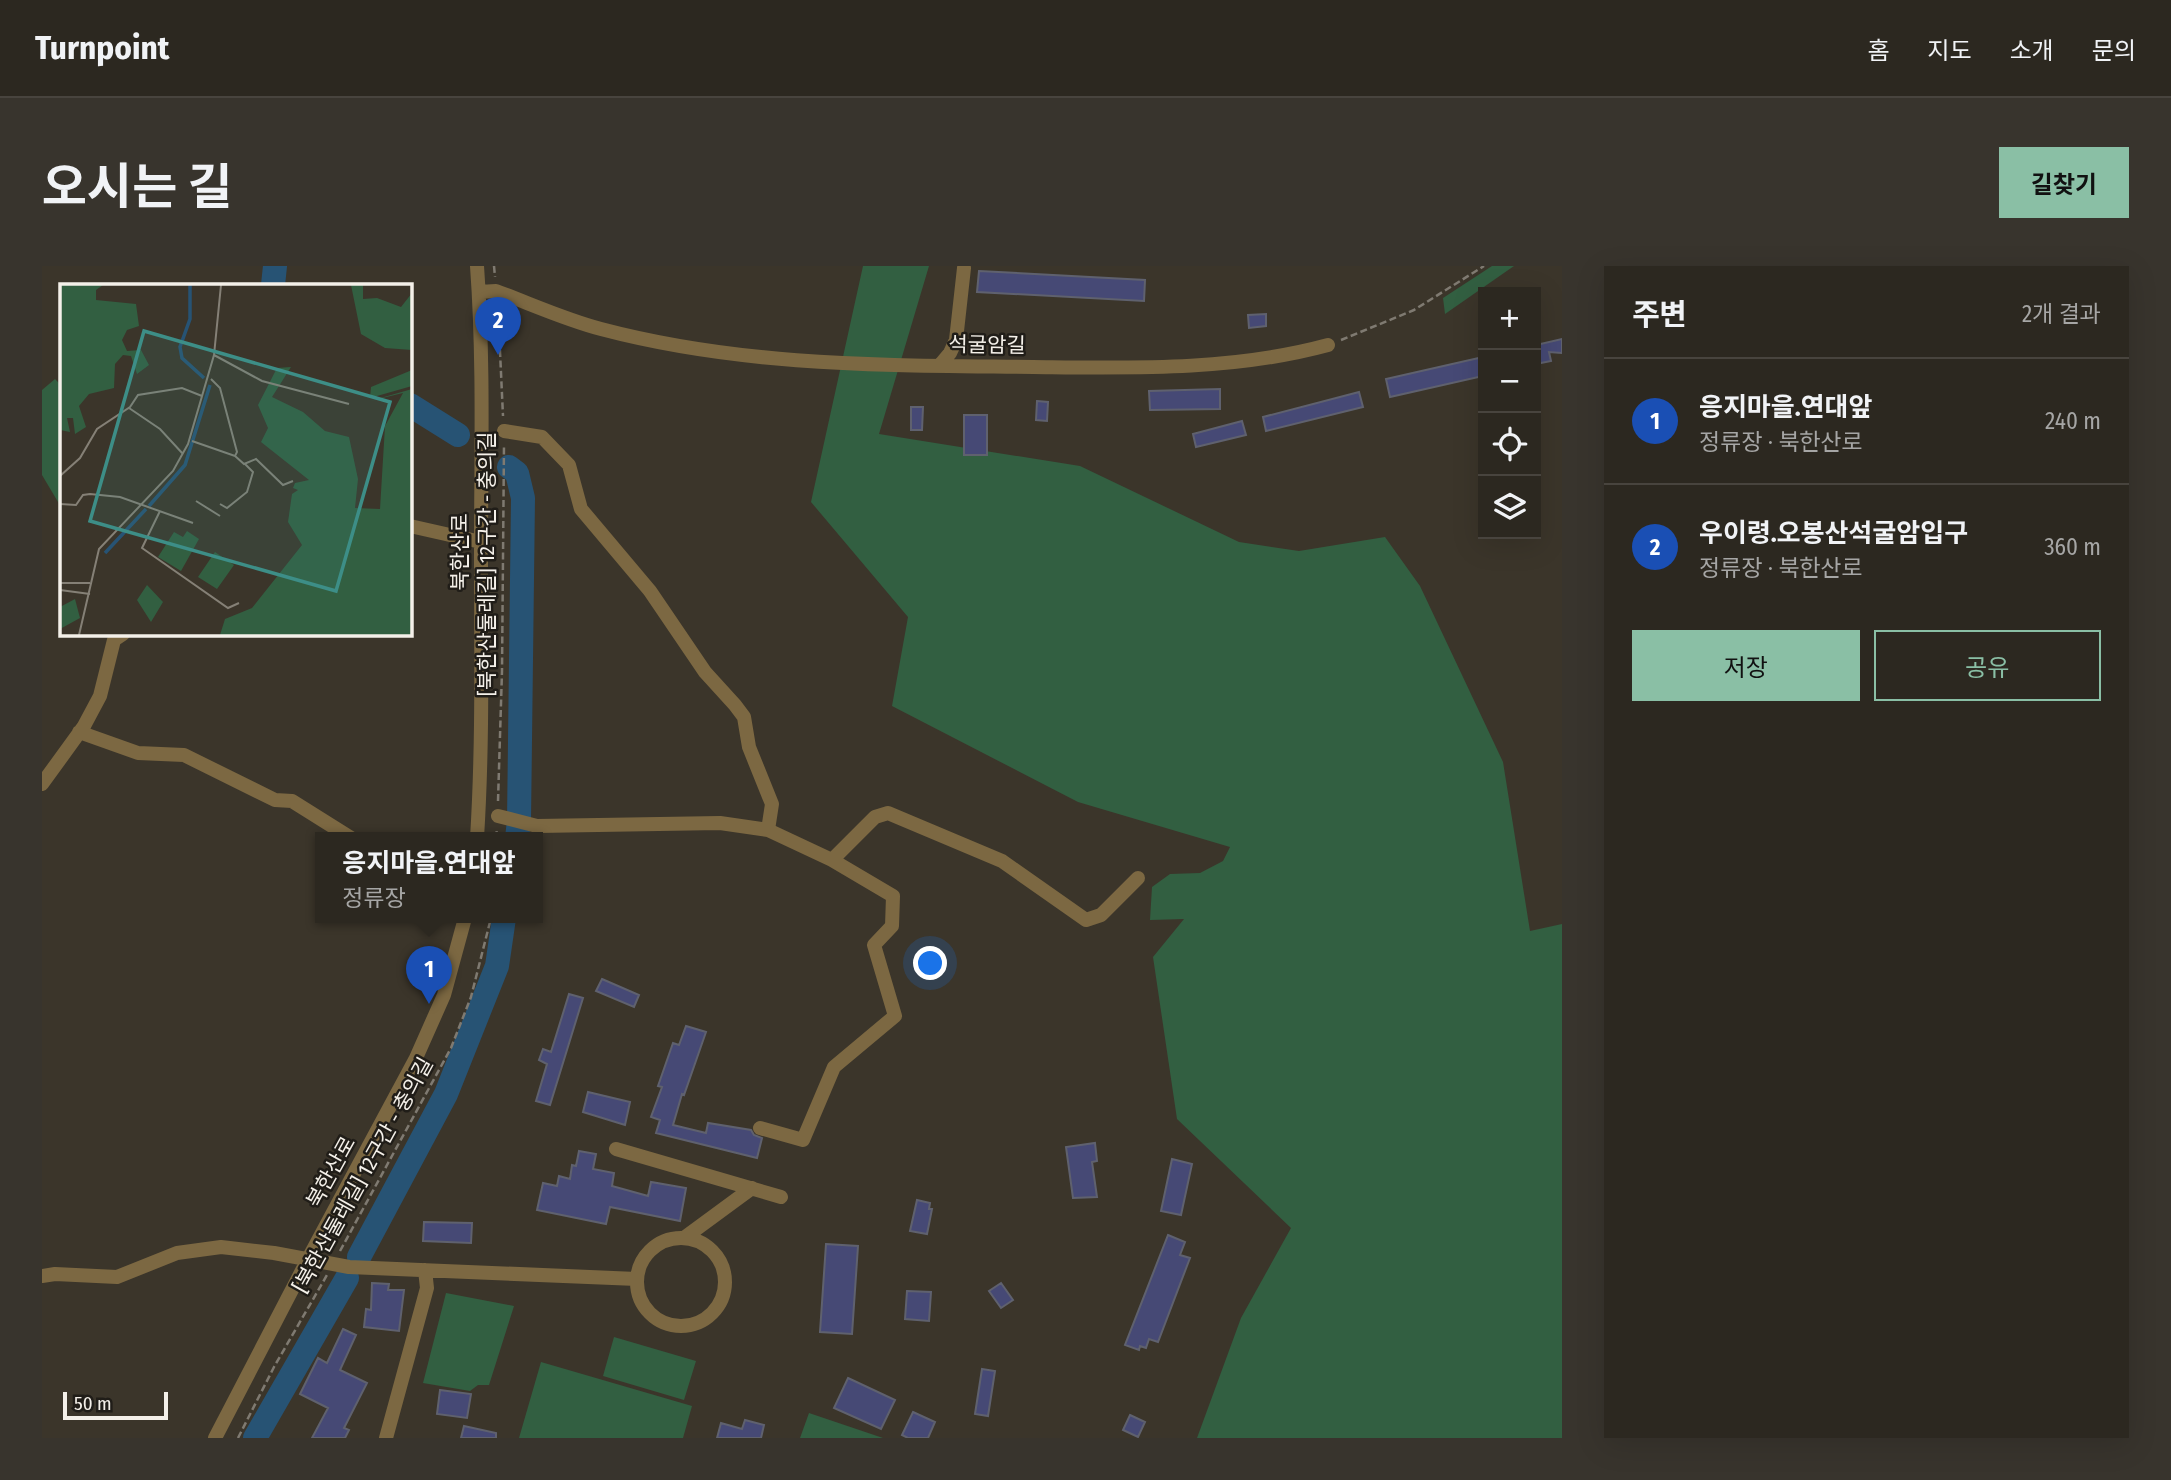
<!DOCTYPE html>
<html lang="ko">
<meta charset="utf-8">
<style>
:root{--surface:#2c2820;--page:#38342d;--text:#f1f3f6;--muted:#a6a6a5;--line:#48443e;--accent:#8abfa5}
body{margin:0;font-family:"Fira Sans Condensed","Noto Sans KR",sans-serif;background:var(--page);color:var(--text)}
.controls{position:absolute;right:21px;top:21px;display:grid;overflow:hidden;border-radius:0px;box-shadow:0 7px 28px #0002}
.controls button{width:63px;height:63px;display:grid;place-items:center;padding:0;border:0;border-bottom:2px solid var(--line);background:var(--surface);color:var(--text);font:35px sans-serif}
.scale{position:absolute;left:21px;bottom:18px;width:105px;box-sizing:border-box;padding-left:7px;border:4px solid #f4f0e9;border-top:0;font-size:19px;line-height:24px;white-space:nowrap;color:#f4f0e9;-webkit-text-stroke:5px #201d18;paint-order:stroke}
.you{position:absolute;left:889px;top:698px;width:24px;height:24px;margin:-18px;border:5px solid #fff;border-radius:50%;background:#1a73e8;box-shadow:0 0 0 10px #1a73e833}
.badge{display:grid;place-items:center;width:46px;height:46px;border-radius:50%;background:var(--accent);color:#fff;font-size:23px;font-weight:700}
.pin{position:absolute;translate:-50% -58px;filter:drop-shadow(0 2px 4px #0008)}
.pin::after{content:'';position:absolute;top:37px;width:24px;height:21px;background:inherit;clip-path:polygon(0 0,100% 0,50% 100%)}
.popup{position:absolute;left:273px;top:566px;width:228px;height:91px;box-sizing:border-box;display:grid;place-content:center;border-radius:0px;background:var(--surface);filter:drop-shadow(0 2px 5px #0005);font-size:23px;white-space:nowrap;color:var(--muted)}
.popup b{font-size:26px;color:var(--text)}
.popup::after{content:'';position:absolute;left:50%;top:100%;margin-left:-14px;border:14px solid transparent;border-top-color:var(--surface)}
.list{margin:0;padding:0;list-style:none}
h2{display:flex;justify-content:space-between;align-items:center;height:91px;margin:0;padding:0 28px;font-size:30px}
h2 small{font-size:23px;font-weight:400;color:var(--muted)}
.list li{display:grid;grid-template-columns:46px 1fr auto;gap:21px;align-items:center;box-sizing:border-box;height:126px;padding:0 28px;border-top:2px solid var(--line)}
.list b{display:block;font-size:26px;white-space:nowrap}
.list p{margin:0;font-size:23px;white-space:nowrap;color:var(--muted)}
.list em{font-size:23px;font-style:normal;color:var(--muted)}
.actions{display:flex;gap:14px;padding:21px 28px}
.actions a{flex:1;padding:16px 0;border:2px solid var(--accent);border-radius:0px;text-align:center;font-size:24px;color:var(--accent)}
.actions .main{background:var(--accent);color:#111}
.icon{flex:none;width:38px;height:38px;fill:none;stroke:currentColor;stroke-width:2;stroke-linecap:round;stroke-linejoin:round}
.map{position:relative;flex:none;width:1520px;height:1172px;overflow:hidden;border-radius:0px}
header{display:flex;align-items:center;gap:42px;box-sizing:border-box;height:98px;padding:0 35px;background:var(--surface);border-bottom:2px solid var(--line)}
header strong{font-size:33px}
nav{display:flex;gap:38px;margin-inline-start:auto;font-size:24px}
.intro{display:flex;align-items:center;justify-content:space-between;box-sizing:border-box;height:168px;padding:0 42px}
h1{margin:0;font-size:49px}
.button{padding:18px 32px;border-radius:0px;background:var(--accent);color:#111;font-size:24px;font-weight:700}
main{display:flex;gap:42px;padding:0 42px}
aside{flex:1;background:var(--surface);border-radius:0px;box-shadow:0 7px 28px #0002}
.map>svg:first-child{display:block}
.green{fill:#325f41}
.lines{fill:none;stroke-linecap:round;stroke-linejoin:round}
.river{stroke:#275374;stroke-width:24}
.building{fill:#464975;stroke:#5f616e;stroke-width:2}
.path{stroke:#7f7a71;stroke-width:2.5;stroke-dasharray:7 3.5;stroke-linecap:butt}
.minor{stroke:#7c6842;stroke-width:14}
.labels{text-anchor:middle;stroke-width:5;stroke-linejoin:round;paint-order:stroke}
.street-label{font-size:21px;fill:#f4f0e9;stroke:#201d18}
.inset-river{fill:none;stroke:#275374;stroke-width:3.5}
.inset-road{fill:none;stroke:#858076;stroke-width:2}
.view{fill:#3d8e87;fill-opacity:0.15;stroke:#3d8e87;stroke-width:3.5}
.inset-edge{fill:none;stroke:#f4f0e9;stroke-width:3.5}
</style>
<header>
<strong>Turnpoint</strong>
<nav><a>홈</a><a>지도</a><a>소개</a><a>문의</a></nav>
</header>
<div class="intro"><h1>오시는 길</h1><a class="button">길찾기</a></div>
<main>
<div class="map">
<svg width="1520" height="1172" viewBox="0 0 1520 1172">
<rect width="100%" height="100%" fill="#3b352a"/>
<!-- green -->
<path class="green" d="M821,0H887L837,168L1038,200L1197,276L1257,285L1343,271L1378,320L1461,496L1488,665L1520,658V1172H1155L1199,1052L1249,962L1135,853L1111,691L1142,653L1108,654L1110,621L1128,608L1158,607L1181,595L1188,581L1036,536L850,440L866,351L769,236Z
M1450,0H1472L1403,48L1401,32Z
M13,113L19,119V241L0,209V124Z
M404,1027L472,1040L447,1119H436L428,1125L381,1117Z
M572,1071L654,1095L642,1134L561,1110Z
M499,1096L650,1140L641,1172H477Z
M767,1147L841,1172H758Z"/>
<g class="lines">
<!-- river -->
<path class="river" d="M231,19L233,0
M368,139L416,169
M467,201L475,207L481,232L477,555L475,572
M317,991L404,828L455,700L462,652
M213,1172L305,1012"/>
</g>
<!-- building -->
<path class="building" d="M937,5L1103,14L1102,35L935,26Z
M1224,48V60L1207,62L1206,49Z
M1520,73V87L1507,86L1509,95L1494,98V79Z
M1441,91V110L1348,131L1344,113Z
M1178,123V143L1108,144L1107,125Z
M1317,126L1321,141L1224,165L1221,151Z
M995,135L1006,136L1005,155L994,154Z
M869,141H881L880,164H869Z
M922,149H945V189H922Z
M1200,155L1204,169L1154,181L1151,168Z
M560,713L597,729L592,741L554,725Z
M527,728L541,732L508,839L494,835L505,798L497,794L501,783L509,786Z
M644,760L664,766L642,829L640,828L631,859L664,867L666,857L709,864L712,869L720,872L715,892L614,867L618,854L609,851L620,821L616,820L631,777L637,779Z
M546,826L588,836L583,859L541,846Z
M1053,877L1055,895L1050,896L1055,931L1031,932L1024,881Z
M537,885L554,888L551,903L572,907L570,920L606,930L609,916L644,922L638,955L568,941L564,958L495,944L501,917L515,920L517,910L528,913L530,899L534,900Z
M1130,893L1150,898L1139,949L1119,945Z
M875,934L888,937L887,943H890L885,968L868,965Z
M382,956L430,957L429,977L381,975Z
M1126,969L1143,976L1138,989L1148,992L1116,1076L1107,1073L1104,1082L1098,1080L1097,1084L1083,1079Z
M784,978L816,980L810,1068L778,1066Z
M330,1017L347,1018L346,1024H362L357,1065L322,1061L324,1043L329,1044Z
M959,1017L971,1034L959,1042L947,1025Z
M865,1025L889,1026L887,1055L863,1053Z
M301,1063L314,1069L298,1104L325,1117L302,1162L307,1164L303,1172H270L286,1142L258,1128L276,1092L285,1097Z
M940,1103L953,1105L946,1150L933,1148Z
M806,1112L853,1134L839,1163L792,1142Z
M398,1124L429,1128L425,1152L395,1148Z
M871,1146L893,1156L886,1172H866L860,1169Z
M1088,1149L1103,1156L1096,1171L1081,1164Z
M703,1154L722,1159L719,1172H675L679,1157L700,1163Z
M422,1160L454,1167V1172H419Z"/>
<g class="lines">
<!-- path -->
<path class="path" d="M452,0L453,11
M456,42L461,150
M1299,74L1372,44L1442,0
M456,535L460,405L462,178
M454,572L455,563
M298,985L409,782L429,731L449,652
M196,1172L232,1101L285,1009"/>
<!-- minor -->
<path class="minor" d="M435,0C442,96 439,192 439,289C439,383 441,477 435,572
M437,26L454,25C489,38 524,54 559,63C703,101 844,99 991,101C1090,102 1190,105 1286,79
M898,99L908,87L914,74L922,2
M368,260L439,276
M37,466L96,487L142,489L233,534L250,535L309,572
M0,518L42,460L58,430L72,374L81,368
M456,550L495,560L678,557L726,564L730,538L707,481L702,451L693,439L663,406L608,325L539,243L527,199L500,171L462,165
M726,564L790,594L833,551L846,547L960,595L1044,654L1059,649L1096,612
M718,862L761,874L792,801L853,750L832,679L850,660L851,630L790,594
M574,883L739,931
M595 1016a44 44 0 1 1 88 0a44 44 0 1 1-88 0Z
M642,972L710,922
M0,1010L13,1008L75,1011L135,987L179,981L232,987L307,1001L595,1013
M173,1172L266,993L374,792L402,729L423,652
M344,1172L385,1022L383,1004"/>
</g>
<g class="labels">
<!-- street labels -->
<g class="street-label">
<text transform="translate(945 79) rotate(1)" y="7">석굴암길</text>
<text transform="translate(418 286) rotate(-90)" y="7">북한산로</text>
<text transform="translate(445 298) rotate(-90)" y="7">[북한산둘레길] 12구간 - 충의길</text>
<text transform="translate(289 906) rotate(-61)" y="7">북한산로</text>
<text transform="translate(321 909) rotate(-61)" y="7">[북한산둘레길] 12구간 - 충의길</text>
</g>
</g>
<!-- overview -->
<g transform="translate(18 18)">
<rect width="352" height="352" fill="#3b352a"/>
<path d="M0,1H43L36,6V16L76,20L79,42L67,46L62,56L67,67L81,66L89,81L77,90L71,72L63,71L55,80L54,104L29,110L19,122L26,143L15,150L13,134H7L10,148L0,146ZM291,1H303V15L317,14L341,23L352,9V66L325,64L301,50ZM231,83L212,113L243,128L265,147L289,153L298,195L295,224L320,225L325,142L343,109L310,117L352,105V351H160L165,335L192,324L242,261L228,238L232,210L238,206L233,204L235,199L249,196L201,158L208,144L198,121L217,84ZM352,86V102L310,114L311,103ZM127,247L139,255L121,287L98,273L114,248L123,253ZM155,268L174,281L157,305L138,293ZM87,301L103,318L91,338L77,316ZM15,315L20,334L0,345V323Z" fill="#325f41"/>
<path class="inset-river" d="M130,1V35L120,63L122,74L144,94M89,222L125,181L150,101M45,269L86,225"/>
<path class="inset-road" d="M154,71L202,97L289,120M69,124L100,145L123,170M132,157L175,172L177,168L160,104L151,95M175,172L184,180L196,175L223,201L233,197M0,192L20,174L37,145L70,123L78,111L122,104L142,112M136,217L160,232M0,220L16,221L23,211L30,210L60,213L133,239M160,220L167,224L187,208L193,188L185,180M100,227L82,264L168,324L179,319M0,299H30M0,306L30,310M19,351L39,265L113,187L128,160L154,71L161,1"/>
<path class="view" d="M84,47L330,118L276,307L30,237Z"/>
<rect width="352" height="352" class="inset-edge"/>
</g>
</svg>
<div class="controls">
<button>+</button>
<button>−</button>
<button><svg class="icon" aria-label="locate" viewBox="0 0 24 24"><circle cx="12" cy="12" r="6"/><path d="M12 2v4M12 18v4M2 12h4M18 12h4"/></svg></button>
<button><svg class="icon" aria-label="layers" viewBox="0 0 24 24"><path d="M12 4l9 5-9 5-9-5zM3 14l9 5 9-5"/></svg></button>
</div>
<div class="scale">50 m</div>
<div class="you"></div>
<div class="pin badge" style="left:387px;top:738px;background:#1a4fb4">1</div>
<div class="popup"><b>응지마을.연대앞</b>정류장</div>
<div class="pin badge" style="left:456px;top:89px;background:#1a4fb4">2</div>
</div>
<aside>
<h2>주변<small>2개 결과</small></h2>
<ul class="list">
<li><span class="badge" style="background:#1a4fb4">1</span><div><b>응지마을.연대앞</b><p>정류장 · 북한산로</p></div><em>240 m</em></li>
<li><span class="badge" style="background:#1a4fb4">2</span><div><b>우이령.오봉산석굴암입구</b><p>정류장 · 북한산로</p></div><em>360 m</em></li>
</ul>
<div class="actions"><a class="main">저장</a><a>공유</a></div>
</aside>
</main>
